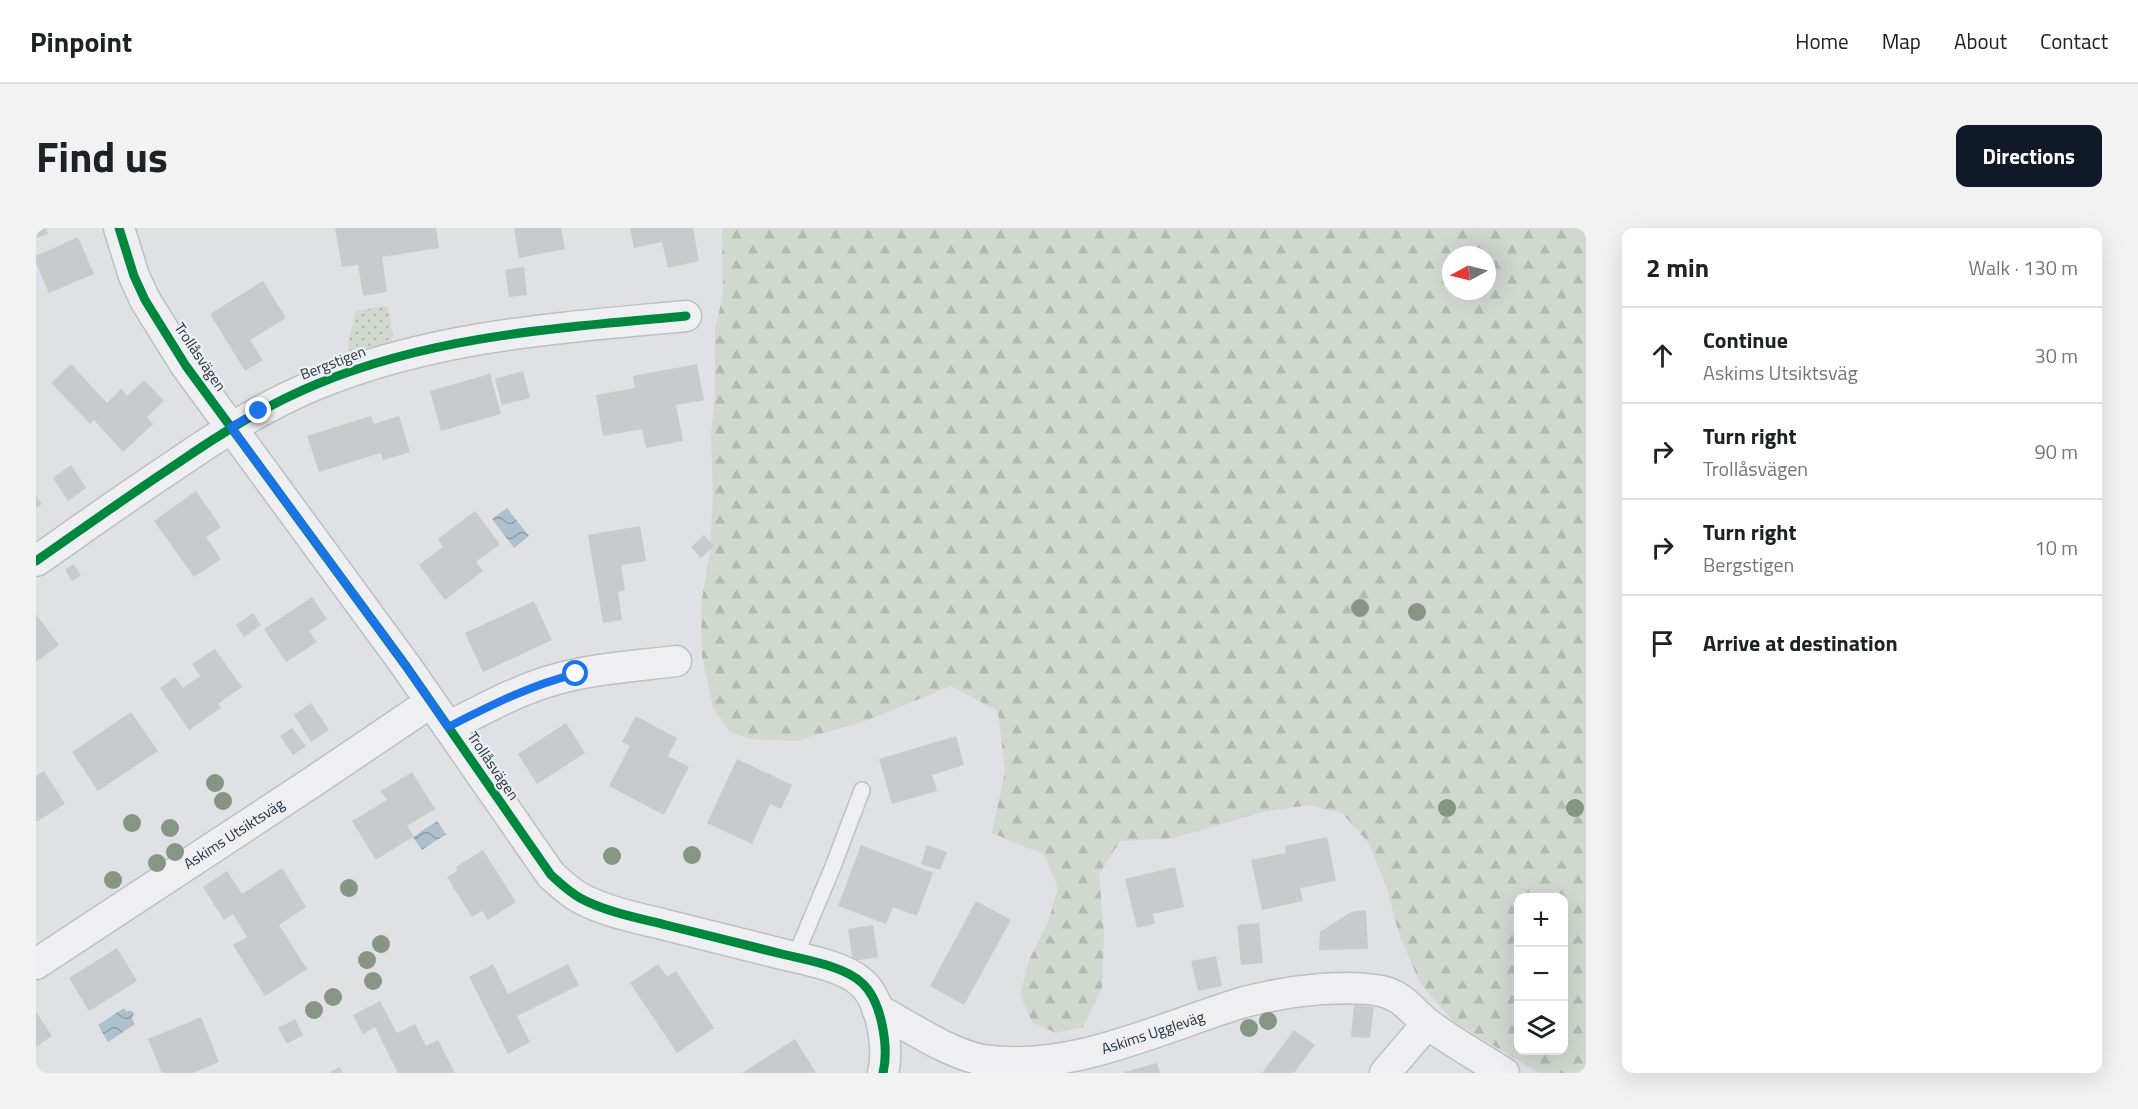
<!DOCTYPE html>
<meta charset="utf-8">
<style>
:root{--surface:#fff;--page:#f2f2f2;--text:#202124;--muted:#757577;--line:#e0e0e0;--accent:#111827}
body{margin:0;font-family:"Titillium Web",sans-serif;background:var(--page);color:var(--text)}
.controls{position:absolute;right:18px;bottom:18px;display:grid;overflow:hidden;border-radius:12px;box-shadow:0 6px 24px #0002}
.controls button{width:54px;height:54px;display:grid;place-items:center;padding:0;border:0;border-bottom:2px solid var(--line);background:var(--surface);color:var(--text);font:30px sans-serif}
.compass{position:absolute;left:1406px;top:18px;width:54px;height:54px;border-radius:50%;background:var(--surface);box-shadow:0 6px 24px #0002;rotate:263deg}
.stop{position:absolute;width:18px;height:18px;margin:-14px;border:4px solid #1a73e8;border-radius:50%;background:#fff}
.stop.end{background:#1a73e8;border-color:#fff;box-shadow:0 2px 6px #0008}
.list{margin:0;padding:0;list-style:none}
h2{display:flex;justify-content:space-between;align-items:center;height:78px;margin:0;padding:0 24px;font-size:26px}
h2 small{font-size:20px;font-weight:400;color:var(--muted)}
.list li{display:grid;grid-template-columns:39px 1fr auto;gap:18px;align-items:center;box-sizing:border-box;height:96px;padding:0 24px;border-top:2px solid var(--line)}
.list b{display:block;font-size:22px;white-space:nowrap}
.list p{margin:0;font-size:20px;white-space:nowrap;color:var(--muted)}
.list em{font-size:20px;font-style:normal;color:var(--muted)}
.icon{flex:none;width:33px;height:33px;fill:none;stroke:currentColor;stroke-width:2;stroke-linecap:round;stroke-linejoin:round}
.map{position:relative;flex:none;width:1550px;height:845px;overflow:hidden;border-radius:12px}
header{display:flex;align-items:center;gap:36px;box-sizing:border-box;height:84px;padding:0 30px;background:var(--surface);border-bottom:2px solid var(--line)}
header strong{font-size:28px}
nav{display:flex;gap:33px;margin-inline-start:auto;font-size:21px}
.intro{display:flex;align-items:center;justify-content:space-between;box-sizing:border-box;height:144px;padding:0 36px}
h1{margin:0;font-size:42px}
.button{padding:15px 27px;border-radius:12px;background:var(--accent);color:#fff;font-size:21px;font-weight:700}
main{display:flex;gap:36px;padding:0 36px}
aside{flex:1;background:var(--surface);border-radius:12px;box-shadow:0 6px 24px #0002}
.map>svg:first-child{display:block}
.green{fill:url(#green-dots)}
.forest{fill:url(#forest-firs);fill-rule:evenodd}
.water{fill:url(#water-waves)}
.building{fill:#c8cacc}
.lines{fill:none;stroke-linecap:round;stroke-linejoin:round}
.service-casing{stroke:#bdbfc2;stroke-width:18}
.minor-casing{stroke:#bdbfc2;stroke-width:33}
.service{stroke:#efeff1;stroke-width:15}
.minor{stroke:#efeff1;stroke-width:30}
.cycleway-casing{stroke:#ecf0f4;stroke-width:13}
.cycleway{stroke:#00873e;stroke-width:9}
.tree{fill:#869584}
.route{stroke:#1a73e8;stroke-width:8}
.labels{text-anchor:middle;stroke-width:4.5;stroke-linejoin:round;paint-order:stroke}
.street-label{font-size:15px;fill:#27303c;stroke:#ecf0f4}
</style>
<header>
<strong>Pinpoint</strong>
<nav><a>Home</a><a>Map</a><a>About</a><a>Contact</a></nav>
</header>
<div class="intro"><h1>Find us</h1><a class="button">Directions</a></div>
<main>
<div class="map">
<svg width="1550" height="845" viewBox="0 0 1550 845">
<defs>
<pattern id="green-dots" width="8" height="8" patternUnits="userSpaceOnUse" patternTransform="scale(1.5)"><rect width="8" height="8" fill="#d0d8d0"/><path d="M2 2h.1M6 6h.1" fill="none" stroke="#b3bab4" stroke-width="1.8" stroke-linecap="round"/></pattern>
<pattern id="forest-firs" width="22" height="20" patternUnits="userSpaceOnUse" patternTransform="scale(1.5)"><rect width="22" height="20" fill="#d0d8d0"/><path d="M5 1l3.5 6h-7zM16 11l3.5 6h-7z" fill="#b3bab4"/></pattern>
<pattern id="water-waves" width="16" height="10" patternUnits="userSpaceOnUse" patternTransform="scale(1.5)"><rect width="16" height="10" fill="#aec0ce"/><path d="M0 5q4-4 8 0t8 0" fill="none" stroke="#8e9ca8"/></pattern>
</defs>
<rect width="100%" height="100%" fill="#dfe1e4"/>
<!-- green -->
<path class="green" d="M348,78H352L357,108L354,119L314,131L312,115L320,83Z"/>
<!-- forest -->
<path class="forest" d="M686,0H1550V845H1503L1417,793L1384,755L1363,706L1350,658L1332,614L1306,585L1272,577L1227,584L1138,610L1084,613L1063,646L1068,707L1066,760L1047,799L1020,805L996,794L984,767L993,732L1011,697L1022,661L1009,627L956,605L969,543L962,483L915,458L827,494L759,513L715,511L694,504L677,480L666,428L665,376L674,324L677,266L675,209L679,167V100L687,68ZM1415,27H1451V63H1415ZM1482,670H1528V822H1482Z"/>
<!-- water -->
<path class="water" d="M471,280L493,308L478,320L456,291Z
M401,593L410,606L386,622L377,609Z
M88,780L90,783H96L98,785L96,791L99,796L72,814L62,797Z"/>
<!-- building -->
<path class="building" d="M0,0H10L12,6L0,10Z
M299,0H400L403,20L346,29L351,64L327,68L322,37L306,39Z
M478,0H525L529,21L483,30Z
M594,0H657L663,33L632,40L626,14L598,20Z
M42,9L58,46L13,65L0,35V28Z
M488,39L491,67L473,69L469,42Z
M227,53L250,90L214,112L227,132L209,143L174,86Z
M35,136L71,175L85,161L91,168L108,152L128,173L111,189L117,196L87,224L58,192L54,196L15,155Z
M661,136L668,172L640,177L647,213L610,220L606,201L567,208L560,167L599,160L597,148Z
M487,143L494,170L466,177L459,151Z
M454,146L465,186L405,203L394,163Z
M335,188L338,196L363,188L374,224L347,232L345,225L283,244L271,208Z
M35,237L50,260L32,273L17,250Z
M160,263L185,299L170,309L185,331L158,349L118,293Z
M0,268L6,276L0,280Z
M439,283L464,316L440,334L447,343L409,372L383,337L407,319L402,311Z
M604,298L610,333L585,337L589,362L582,364L586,392L567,395L552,307Z
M668,307L678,318L665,330L655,319Z
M37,336L45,347L36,353L29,342Z
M276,369L291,391L273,403L281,414L250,434L228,401Z
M498,373L516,412L447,444L429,405Z
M217,385L225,397L208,409L200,397Z
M0,386L23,417L0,434Z
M179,421L206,459L182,476L185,480L153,502L124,460L139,449L147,460L164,448L156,436Z
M275,475L293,502L275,514L258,487Z
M95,484L122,523L62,563L36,524Z
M600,488L641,510L632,528L653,539L628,587L573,558L594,518L586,514Z
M530,495L549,525L501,556L482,526Z
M256,500L270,518L257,527L244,508Z
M920,508L928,537L896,547L901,563L856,576L843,531Z
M701,531L756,557L745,581L734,576L716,616L671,595Z
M8,543L29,576L0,594V548Z
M376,544L399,581L371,598L378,608L340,632L316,593L351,572L345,563Z
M1291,609L1300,653L1264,660L1267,673L1226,682L1215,632L1250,625L1249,618Z
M825,617L897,645L881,688L857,679L850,696L802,678Z
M891,617L911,624L904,642L885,636Z
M447,622L480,674L452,692L446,683L436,689L411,649L422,642L420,639Z
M1139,639L1148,679L1117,686L1119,696L1101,700L1089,651Z
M246,640L270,679L243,697L271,741L229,768L197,717L211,709L197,686L188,692L167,659L191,643L206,666Z
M940,673L975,692L928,777L894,758Z
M1330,682L1332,721L1283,722L1284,704L1315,684Z
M1223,695L1227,735L1205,737L1201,697Z
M837,697L842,729L817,733L812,701Z
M81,720L101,753L53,783L33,750Z
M1180,728L1186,758L1162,763L1155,733Z
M457,736L472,766L532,736L543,757L481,788L494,814L472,826L433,749Z
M622,736L631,749L640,743L678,800L641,825L594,755Z
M344,773L361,805L379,796L390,818L402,812L419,845H362L339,799L327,806L317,787Z
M1318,777L1338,779L1334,810L1315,809Z
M0,784L16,808L0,819Z
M165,789L183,834L157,845H126L112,811Z
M259,791L267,807L251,816L242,800Z
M1258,802L1279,817L1258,845H1226Z
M759,811L780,845H706Z
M1121,835L1124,845H1088V844Z
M303,839L307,845H293Z"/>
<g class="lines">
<!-- service casing -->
<g class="service-casing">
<path id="service" d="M759,729L796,641L826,562"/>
</g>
<!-- minor casing -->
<g class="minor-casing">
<path id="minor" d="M83,0L98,48L109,72L150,138L370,438L515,647C524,655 533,664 544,670C570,684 602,690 630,697C670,707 710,717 750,727C772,732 809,739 826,755C846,773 853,820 847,845
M0,333C46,301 92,268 139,237C184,206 230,177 281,156C400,107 524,100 650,88
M412,499C448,481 483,461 521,451C560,440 601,438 640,433
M0,736L278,553L395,474
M841,781C871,797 913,826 947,832C1036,845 1123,800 1205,775C1231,768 1259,763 1286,761C1305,760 1326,759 1345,763C1368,768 1375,783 1392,796C1416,814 1443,829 1468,845
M1349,845L1391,796"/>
</g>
<!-- service -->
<use href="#service" class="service"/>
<!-- minor -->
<use href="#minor" class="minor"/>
<!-- cycleway casing -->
<g class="cycleway-casing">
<path id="cycleway" d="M83,0L98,48L109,72L150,138L370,438L515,647C524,655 533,664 544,670C570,684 602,690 630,697C670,707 710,717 750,727C772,732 809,739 826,755C846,773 853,820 847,845
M0,333C46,301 92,268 139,237C184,206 230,177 281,156C400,107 524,100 650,88"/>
</g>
<!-- cycleway -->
<use href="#cycleway" class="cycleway"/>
</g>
<!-- trees -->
<g class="tree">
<circle cx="1324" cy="380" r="9"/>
<circle cx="1381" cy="384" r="9"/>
<circle cx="179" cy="555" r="9"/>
<circle cx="187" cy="573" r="9"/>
<circle cx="1411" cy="580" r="9"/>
<circle cx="1539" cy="580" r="9"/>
<circle cx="96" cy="595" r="9"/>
<circle cx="134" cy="600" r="9"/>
<circle cx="139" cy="624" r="9"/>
<circle cx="656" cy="627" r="9"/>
<circle cx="576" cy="628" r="9"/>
<circle cx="121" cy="635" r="9"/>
<circle cx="77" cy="652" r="9"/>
<circle cx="313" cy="660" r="9"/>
<circle cx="345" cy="716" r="9"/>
<circle cx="331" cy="732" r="9"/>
<circle cx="337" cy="753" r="9"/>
<circle cx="297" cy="769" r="9"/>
<circle cx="278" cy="782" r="9"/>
<circle cx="1232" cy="793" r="9"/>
<circle cx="1213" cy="800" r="9"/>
</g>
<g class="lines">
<!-- route -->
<path class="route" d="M223,183L195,199L370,438L412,499C454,478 494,457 540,446"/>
</g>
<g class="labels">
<!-- street labels -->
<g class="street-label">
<text transform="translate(164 129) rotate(56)" y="5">Trollåsvägen</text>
<text transform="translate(297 135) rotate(-21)" y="5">Bergstigen</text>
<text transform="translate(457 538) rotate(56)" y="5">Trollåsvägen</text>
<text transform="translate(198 606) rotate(-33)" y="5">Askims Utsiktsväg</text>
<text transform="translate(1117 805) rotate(-18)" y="5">Askims Uggleväg</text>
</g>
</g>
</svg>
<div class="controls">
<button>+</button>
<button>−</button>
<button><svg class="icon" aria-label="layers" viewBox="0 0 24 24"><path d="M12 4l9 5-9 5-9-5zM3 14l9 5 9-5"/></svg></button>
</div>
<svg class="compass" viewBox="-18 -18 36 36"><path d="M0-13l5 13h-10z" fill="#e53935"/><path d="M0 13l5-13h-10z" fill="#757577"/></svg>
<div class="stop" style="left:540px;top:446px"></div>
<div class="stop end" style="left:223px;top:183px"></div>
</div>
<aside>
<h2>2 min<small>Walk · 130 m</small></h2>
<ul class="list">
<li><svg class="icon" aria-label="ahead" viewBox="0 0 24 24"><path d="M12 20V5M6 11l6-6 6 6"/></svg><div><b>Continue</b><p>Askims Utsiktsväg</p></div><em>30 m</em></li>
<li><svg class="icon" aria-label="right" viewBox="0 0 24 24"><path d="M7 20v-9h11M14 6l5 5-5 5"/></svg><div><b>Turn right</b><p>Trollåsvägen</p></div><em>90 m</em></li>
<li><svg class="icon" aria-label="right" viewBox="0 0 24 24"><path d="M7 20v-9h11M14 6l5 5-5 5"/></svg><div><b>Turn right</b><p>Bergstigen</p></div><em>10 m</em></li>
<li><svg class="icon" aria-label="arrive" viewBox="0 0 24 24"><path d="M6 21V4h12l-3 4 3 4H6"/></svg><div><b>Arrive at destination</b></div></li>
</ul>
</aside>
</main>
